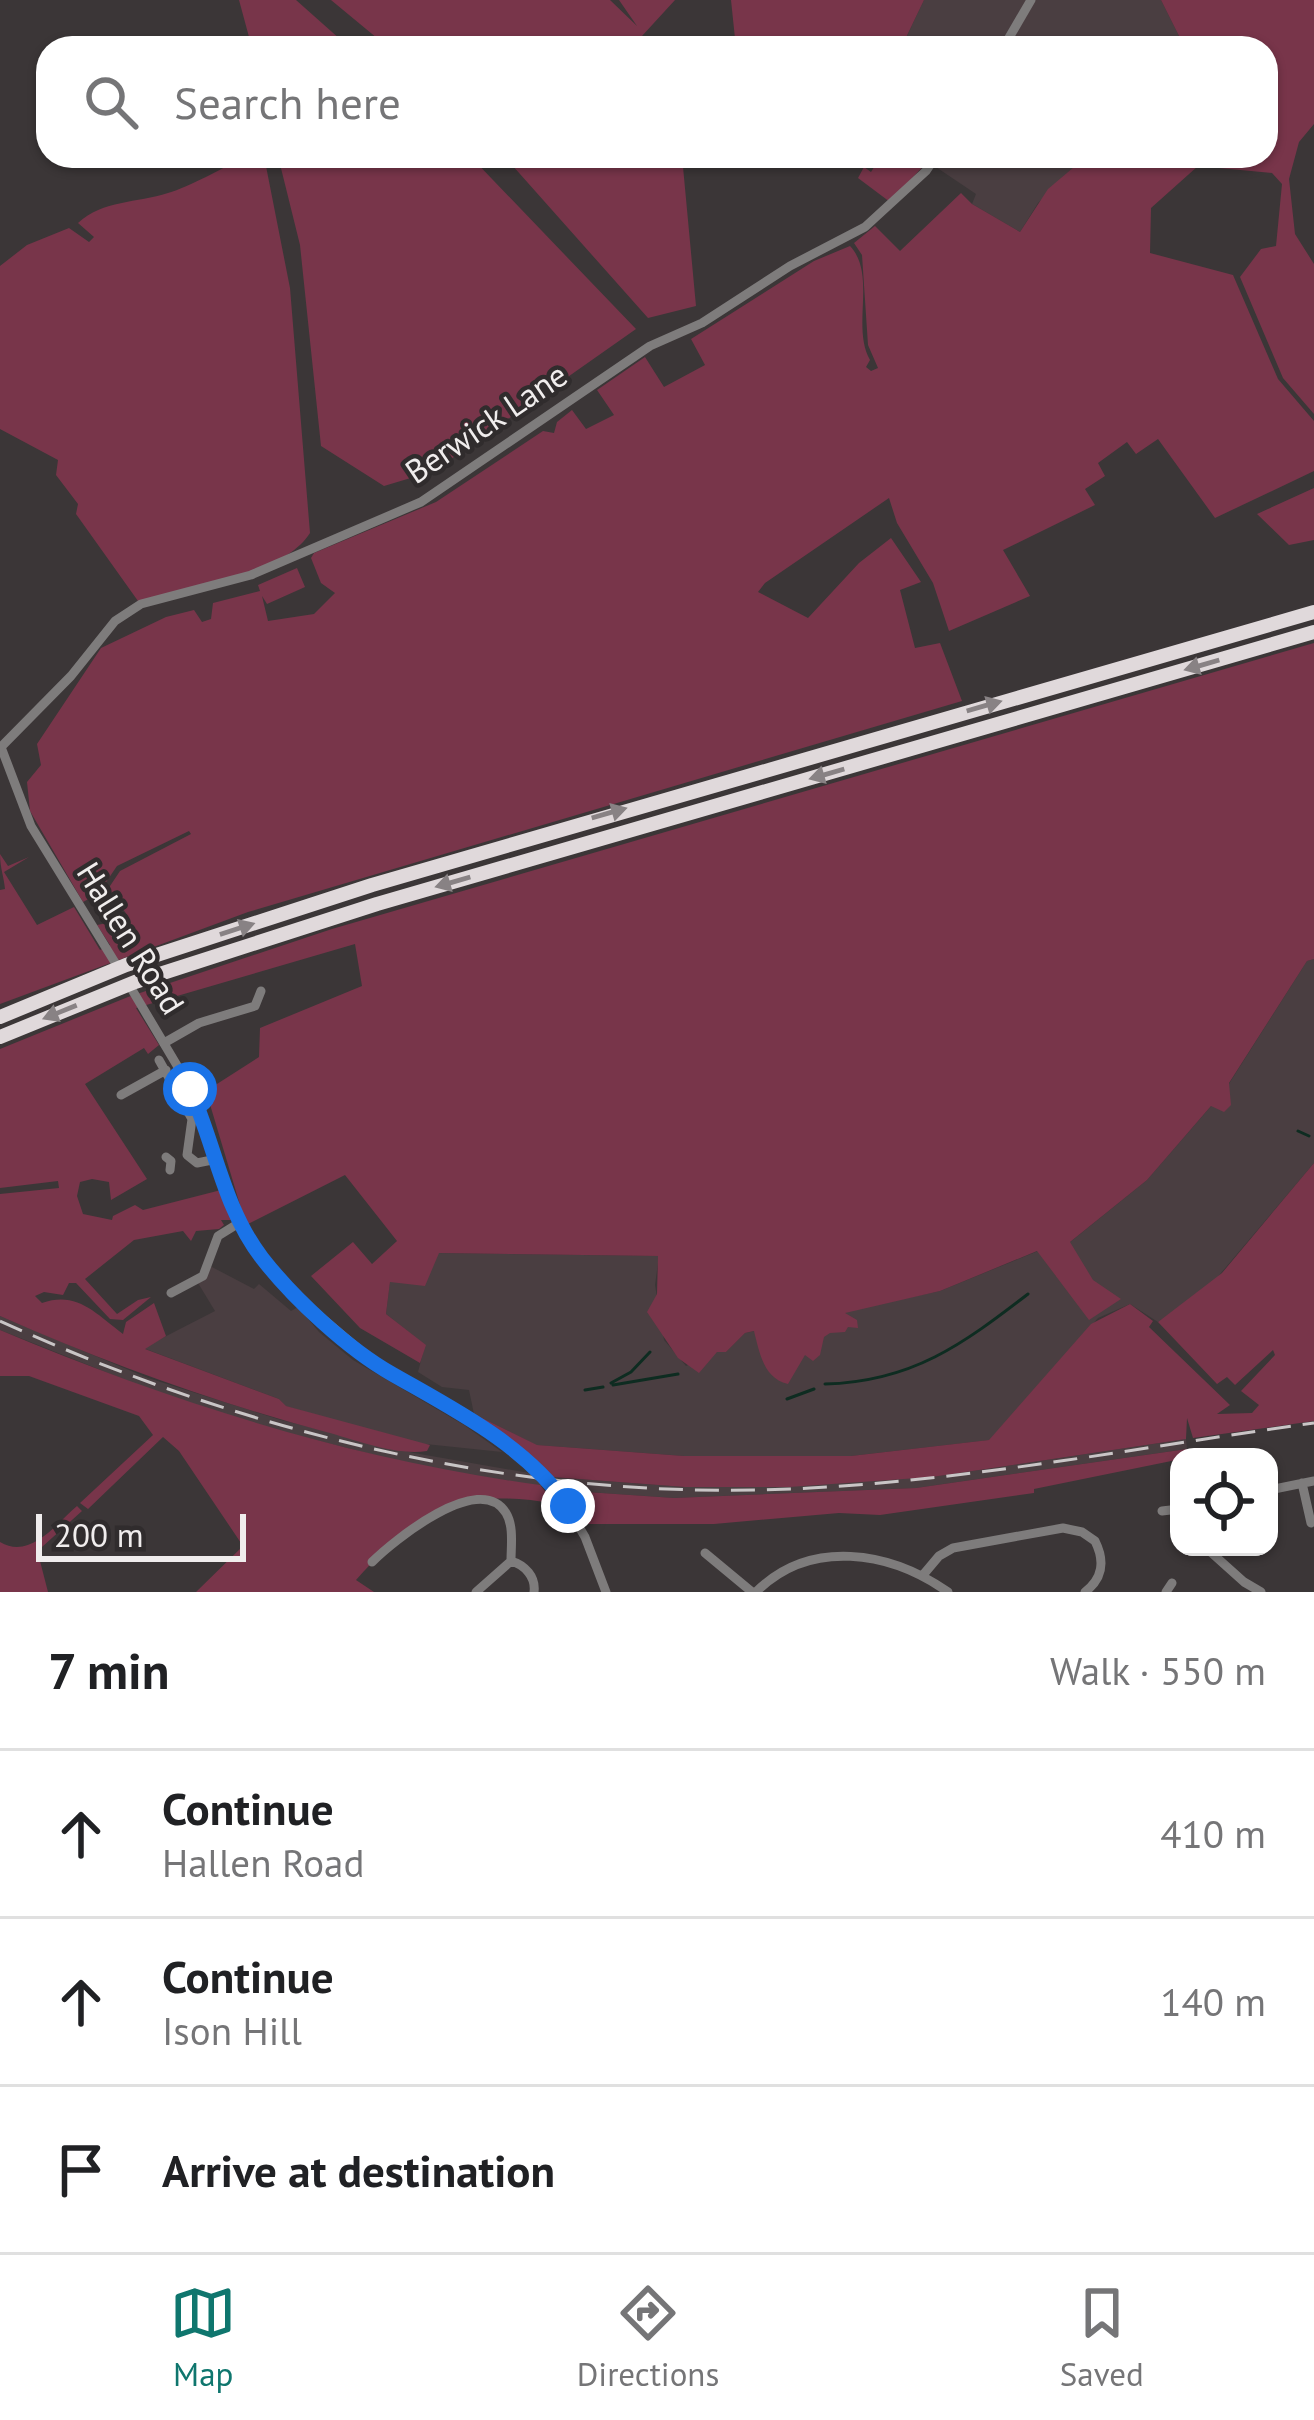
<!DOCTYPE html>
<meta charset="utf-8">
<style>
:root{--surface:#fff;--page:#f6f6f6;--text:#202124;--muted:#757577;--line:#e0e0e0;--accent:#0f766e}
body{margin:0;font-family:"PT Sans",sans-serif;background:var(--page);color:var(--text)}
.controls{position:absolute;right:36px;bottom:36px;display:grid;overflow:hidden;border-radius:24px;box-shadow:0 3px 9px #0004}
.controls button{width:108px;height:108px;display:grid;place-items:center;padding:0;border:0;border-bottom:3px solid var(--line);background:var(--surface);color:var(--text);font:60px sans-serif}
.scale{position:absolute;left:36px;bottom:30px;width:210px;box-sizing:border-box;padding-left:12px;border:6px solid #f0eded;border-top:0;font-size:33px;line-height:42px;white-space:nowrap;color:#f0eded;-webkit-text-stroke:9px #302c2d;paint-order:stroke}
.stop{position:absolute;width:36px;height:36px;margin:-27px;border:9px solid #1a73e8;border-radius:50%;background:#fff}
.stop.end{background:#1a73e8;border-color:#fff;box-shadow:0 3px 12px #0008}
.list{margin:0;padding:0;list-style:none}
h2{display:flex;justify-content:space-between;align-items:center;height:156px;margin:0;padding:0 48px;font-size:51px}
h2 small{font-size:39px;font-weight:400;color:var(--muted)}
.list li{display:grid;grid-template-columns:78px 1fr auto;gap:36px;align-items:center;box-sizing:border-box;height:168px;padding:0 48px;border-top:3px solid var(--line)}
.list b{display:block;font-size:45px;white-space:nowrap}
.list p{margin:0;font-size:39px;white-space:nowrap;color:var(--muted)}
.list em{font-size:39px;font-style:normal;color:var(--muted)}
.icon{flex:none;width:66px;height:66px;fill:none;stroke:currentColor;stroke-width:2;stroke-linecap:round;stroke-linejoin:round}
.map{position:relative;flex:none;width:1314px;height:1592px;overflow:hidden}
.search{position:absolute;background:var(--surface);box-shadow:0 3px 9px #0004;left:36px;right:36px;top:36px;height:132px;display:flex;align-items:center;gap:30px;box-sizing:border-box;padding:0 42px;border-radius:36px;color:var(--muted);font-size:45px}
.sheet{height:660px;background:var(--surface)}
nav{display:flex;justify-content:space-around;align-items:center;box-sizing:border-box;height:168px;border-top:3px solid var(--line);background:var(--surface);font-size:33px;color:var(--muted)}
nav a{display:grid;justify-items:center;gap:6px}
nav .on{color:var(--accent)}
.map>svg:first-child{display:block}
.built{fill:#4a3e41}
.green{fill:#78354a}
.lines{fill:none;stroke-linecap:round;stroke-linejoin:round}
.stream{stroke:#0e2c21;stroke-width:3}
.minor{stroke:#7e7c7c;stroke-width:9}
.highway{stroke:#e0d9db;stroke-width:14}
.rail{stroke:#c9c5c6;stroke-width:3;stroke-dasharray:24 12;stroke-linecap:butt}
.oneway{fill:#888284}
.route{stroke:#1a73e8;stroke-width:15}
.labels{text-anchor:middle;stroke-width:9;stroke-linejoin:round;paint-order:stroke}
.street-label{font-size:33px;fill:#f0eded;stroke:#302c2d}
</style>
<div class="map">
<svg width="1314" height="1592" viewBox="0 0 1314 1592">
<rect width="100%" height="100%" fill="#3b3637"/>
<!-- built -->
<path class="built" d="M924,0H1161L1185,48H901Z
M925,156H1087L1038,203L1020,232L972,204L976,194L924,159Z
M1314,959V1163L1210,1286L1158,1322L1130,1304L1098,1318L990,1440L851,1456L805,1457L684,1456L536,1445L474,1414L469,1390L442,1387L418,1372L425,1345L386,1314L390,1281L438,1253L659,1256L655,1285L664,1340L686,1366L717,1352H726L745,1333L940,1291L1038,1251L1056,1276L1069,1243L1147,1180L1225,1090L1307,961Z
M210,1266L254,1289L259,1284L291,1311L298,1307L319,1332L353,1360L464,1425L502,1452L416,1443L369,1430L285,1406L279,1399L143,1348L215,1311L198,1283Z
M0,1316L148,1378L281,1420L414,1453L552,1477L685,1487L932,1477L1186,1439L1187,1449L916,1488L674,1498L572,1491L426,1468L264,1427L171,1398L0,1330Z"/>
<!-- green -->
<path class="green" d="M239,0H296L350,48H252Z
M331,0H610L637,26L619,0H675L631,48H389Z
M731,0H924L901,48H736Z
M1161,0H1314V124L1299,142L1289,179L1295,234L1314,264V414L1283,378L1240,277L1261,249L1276,246L1282,184L1272,173L1198,166L1151,208L1150,253L1233,275L1278,379L1314,421V471L1215,518L1158,439L1136,454L1127,442L1098,463L1105,476L1085,489L1095,505L1003,550L1030,596L949,631L933,583L897,523L889,498L765,583L758,592L808,618L859,563L891,538L921,582L900,590L915,648L940,643L962,701L248,912L0,1004V890L5,889C4,877 0,868 0,854L8,866L29,857L4,872L37,925L74,907L100,950L110,945L97,925L107,923L117,928L113,921L128,916L108,889L120,871L191,834L189,831L117,866L98,894L83,902L30,811L27,782L41,765L37,744L101,648L166,617L194,610L202,622L211,619L213,603L260,591L258,585L297,568L305,587L267,604L262,596L268,621L314,614L335,593L321,583L311,558L314,553L436,502L543,431L554,433L557,422L572,410L586,429L614,415L597,390L645,357L664,387L705,365L691,339L814,261L850,246C877,275 851,327 870,360L866,367L871,371L878,368L868,345L862,255L854,243L875,226L900,251L961,193L972,204L1020,232L1048,189L1087,156H1266V48H1185Z
M246,156H264L290,288L310,533C283,576 186,589 138,601L76,514L78,504L56,475L58,460L0,429V266L27,245L69,228L89,242L94,237L78,223C103,200 137,203 168,193C189,187 225,167 246,156Z
M278,156H470L636,329L434,471L384,486L321,446L300,245Z
M504,156H682L696,306L648,318Z
M881,156H925L928,161L890,202L858,178L864,167L871,172Z
M1314,488V540L1289,545L1257,514Z
M1314,643V959L1307,961L1229,1083L1231,1105L1224,1112L1211,1106L1147,1180L1070,1242L1093,1280L1121,1299L1089,1320L1037,1251L940,1291L845,1313L857,1320L858,1328L848,1327L845,1332L830,1333L824,1337L820,1355L813,1361L805,1355L788,1384C764,1378 760,1355 754,1331L745,1333L726,1352H717L699,1373L678,1358L647,1312L657,1294L658,1256L439,1253L425,1286L390,1282L386,1314L426,1345L420,1363L360,1328L311,1276L353,1242L372,1264L397,1241L345,1175L246,1225L206,1091L259,1057L260,1028L362,986L355,944L136,1008L159,1045L148,1054L144,1048L85,1084L147,1179L111,1200L109,1182L92,1179L80,1182L77,1196L83,1214L112,1220L113,1216L135,1205L143,1210L221,1190L233,1220H221L224,1225L219,1229L196,1231L191,1241L183,1231L134,1240L85,1279L117,1314L138,1300L151,1297L123,1320L110,1319L76,1283H69L63,1295L44,1292L35,1296L42,1303C77,1291 95,1313 123,1334L126,1322L154,1303L166,1336L145,1349L279,1399L286,1406L430,1445L427,1451C396,1456 356,1440 326,1432C214,1402 107,1363 0,1316V1194L59,1188L58,1181L0,1188V1049L128,997L332,929Z
M1314,1163V1421L1193,1438L1187,1418L1186,1439L932,1477L789,1487H685L552,1477L474,1414L537,1445L684,1456H851L989,1440L1091,1324L1130,1304L1153,1321L1149,1327L1230,1405L1217,1414L1252,1413L1259,1405L1241,1391L1275,1355L1273,1350L1235,1385L1227,1377L1217,1384L1158,1322L1222,1273Z
M0,1330C177,1404 350,1459 540,1485L555,1504C464,1486 416,1513 356,1580L374,1592H196L243,1546L179,1451L163,1437L88,1509L80,1503L153,1435L139,1416L29,1376H0Z
M1187,1449L1191,1457L1034,1489V1493L880,1515L839,1513L714,1524H586L572,1491L674,1498L916,1488Z
M77,1506L82,1511L42,1547L40,1561L48,1592H0V1542C30,1560 55,1525 77,1506Z"/>
<g class="lines">
<!-- stream -->
<path class="stream" d="M1298,1131L1309,1136
M611,1383L631,1372L650,1352
M825,1384C912,1382 963,1344 1028,1294
M613,1385L678,1374
M585,1390L603,1387
M787,1399L814,1389"/>
<!-- minor -->
<path class="minor" d="M1003,48L1031,0
M1,747L71,676L115,621L141,604L251,575L421,502L650,346L702,323L790,266L865,227L926,171L936,156
M1,747L31,826L119,969
M128,983L191,1089L239,1223L262,1258L296,1296L375,1363L466,1414L556,1488L585,1537L606,1592
M164,1043L199,1023L255,1006L261,991
M159,1060L192,1119L187,1155L197,1163L217,1159
M121,1095L166,1070
M166,1157L171,1161L170,1170
M171,1293L203,1276L218,1236L239,1223
M1302,1483L1311,1523
M1269,1490L1314,1481
M1162,1511L1179,1509
M1205,1547L1244,1582L1261,1592
M705,1553L752,1592
M511,1561C525,1565 536,1577 534,1592
M372,1562C393,1541 480,1470 506,1513C514,1526 511,1546 511,1561
M923,1575L939,1556L953,1548L1063,1528L1082,1532L1095,1541C1105,1561 1103,1578 1085,1592
M476,1592L511,1561
M756,1592C810,1538 890,1551 948,1592
M1166,1592L1172,1583"/>
<!-- highway -->
<path class="highway" d="M0,1017L126,965L372,885L1314,612
M0,1037L135,982L377,904L1314,632"/>
<!-- rail -->
<path class="rail" d="M0,1321C252,1436 532,1504 810,1488C979,1479 1147,1446 1314,1423"/>
</g>
<!-- one-way arrows -->
<defs><path id="oneway-solid" d="M-6-.8H1V-3.2L6.5 0L1 3.2V.8H-6Z" transform="scale(3)"/></defs>
<g class="oneway">
<use href="#oneway-solid" transform="translate(1202 665) rotate(164)"/>
<use href="#oneway-solid" transform="translate(984 706) rotate(-16)"/>
<use href="#oneway-solid" transform="translate(827 774) rotate(164)"/>
<use href="#oneway-solid" transform="translate(609 813) rotate(-16)"/>
<use href="#oneway-solid" transform="translate(453 882) rotate(164)"/>
<use href="#oneway-solid" transform="translate(237 929) rotate(-18)"/>
<use href="#oneway-solid" transform="translate(60 1012) rotate(158)"/>
</g>
<g class="lines">
<!-- route -->
<path class="route" d="M190,1089C215,1145 224,1209 262,1258C294,1299 348,1349 392,1374C455,1410 525,1445 568,1506"/>
</g>
<g class="labels">
<!-- street labels -->
<g class="street-label">
<text transform="translate(486 423) rotate(-34)" y="12">Berwick Lane</text>
<text transform="translate(131 938) rotate(58)" y="12">Hallen Road</text>
</g>
</g>
</svg>
<div class="controls">
<button><svg class="icon" aria-label="locate" viewBox="0 0 24 24"><circle cx="12" cy="12" r="6"/><path d="M12 2v4M12 18v4M2 12h4M18 12h4"/></svg></button>
</div>
<div class="scale">200 m</div>
<div class="stop" style="left:190px;top:1089px"></div>
<div class="stop end" style="left:568px;top:1506px"></div>
<div class="search"><svg class="icon" aria-label="search" viewBox="0 0 24 24"><circle cx="10" cy="10" r="6"/><path d="M15 15l6 6"/></svg>Search here</div>
</div>
<section class="sheet">
<h2>7 min<small>Walk · 550 m</small></h2>
<ul class="list">
<li><svg class="icon" aria-label="ahead" viewBox="0 0 24 24"><path d="M12 20V5M6 11l6-6 6 6"/></svg><div><b>Continue</b><p>Hallen Road</p></div><em>410 m</em></li>
<li><svg class="icon" aria-label="ahead" viewBox="0 0 24 24"><path d="M12 20V5M6 11l6-6 6 6"/></svg><div><b>Continue</b><p>Ison Hill</p></div><em>140 m</em></li>
<li><svg class="icon" aria-label="arrive" viewBox="0 0 24 24"><path d="M6 21V4h12l-3 4 3 4H6"/></svg><div><b>Arrive at destination</b></div></li>
</ul>
</section>
<nav>
<a class="on"><svg class="icon" aria-label="map" viewBox="0 0 24 24"><path d="M3 6l6-2 6 2 6-2v14l-6 2-6-2-6 2zM9 4v14M15 6v14"/></svg>Map</a>
<a><svg class="icon" aria-label="directions" viewBox="0 0 24 24"><path d="M12 3l9 9-9 9-9-9zM9 14v-3h6M13 9l2 2-2 2"/></svg>Directions</a>
<a><svg class="icon" aria-label="saved" viewBox="0 0 24 24"><path d="M7 4h10v16l-5-4-5 4z"/></svg>Saved</a>
</nav>
